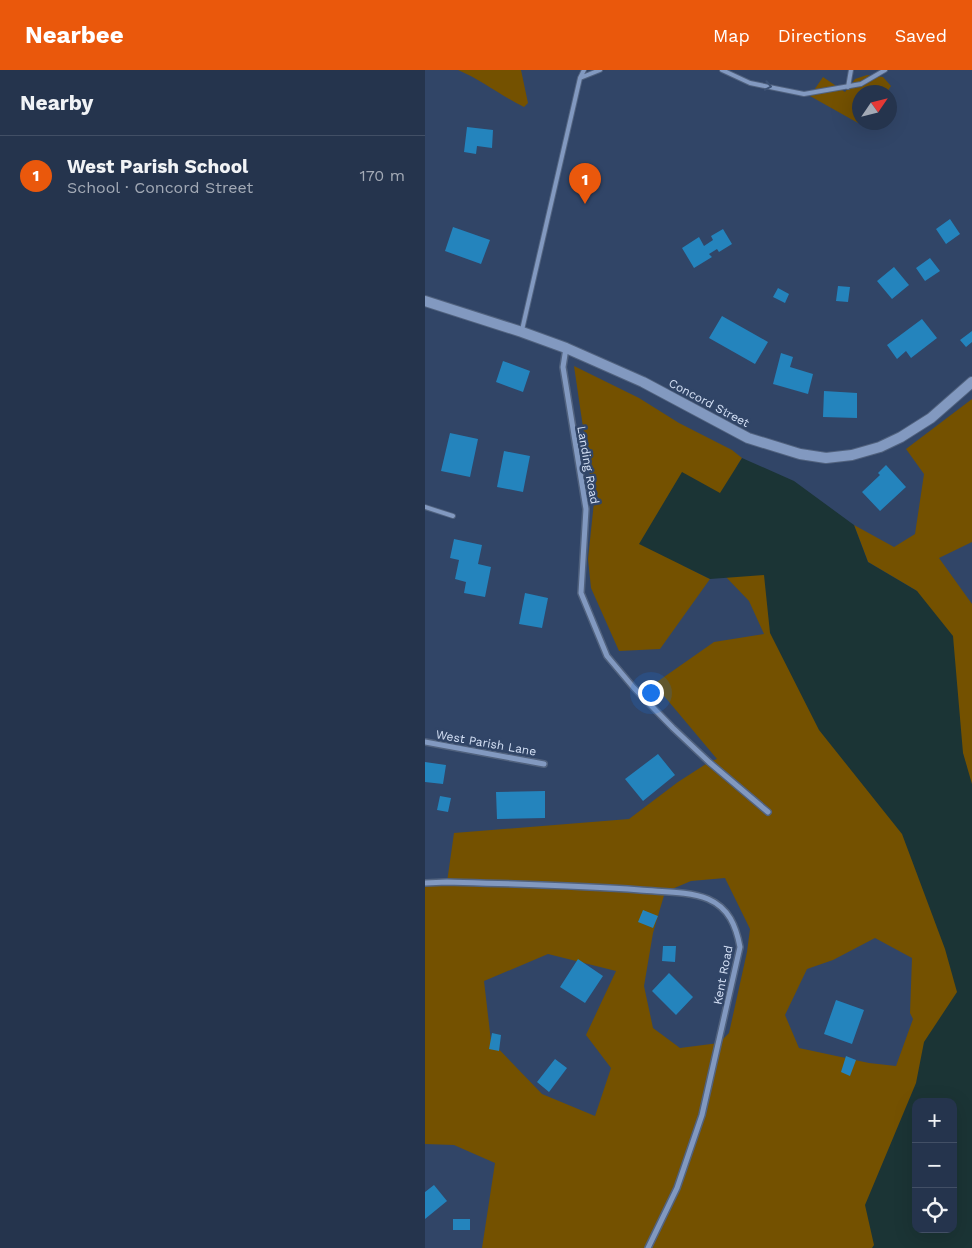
<!DOCTYPE html>
<meta charset="utf-8">
<style>
:root{--surface:#25344d;--page:#2d3c54;--text:#f1f3f6;--muted:#a3aab6;--line:#424f65;--accent:#ea580c}
body{margin:0;font-family:"Work Sans",sans-serif;background:var(--page);color:var(--text)}
.controls{position:absolute;right:15px;bottom:15px;display:grid;overflow:hidden;border-radius:10px;box-shadow:0 5px 20px #0002}
.controls button{width:45px;height:45px;display:grid;place-items:center;padding:0;border:0;border-bottom:1px solid var(--line);background:var(--surface);color:var(--text);font:25px sans-serif}
.compass{position:absolute;left:427px;top:15px;width:45px;height:45px;border-radius:50%;background:var(--surface);box-shadow:0 5px 20px #0002;rotate:55deg}
.you{position:absolute;left:225px;top:622px;width:18px;height:18px;margin:-12px;border:4px solid #fff;border-radius:50%;background:#1a73e8;box-shadow:0 0 0 8px #1a73e833}
.badge{display:grid;place-items:center;width:32px;height:32px;border-radius:50%;background:var(--accent);color:#fff;font-size:16px;font-weight:700}
.pin{position:absolute;translate:-50% -41px;filter:drop-shadow(0 1px 2px #0008)}
.pin::after{content:'';position:absolute;top:26px;width:18px;height:15px;background:inherit;clip-path:polygon(0 0,100% 0,50% 100%)}
.list{margin:0;padding:0;list-style:none}
h2{display:flex;justify-content:space-between;align-items:center;height:65px;margin:0;padding:0 20px;font-size:21px}
h2 small{font-size:16px;font-weight:400;color:var(--muted)}
.list li{display:grid;grid-template-columns:32px 1fr auto;gap:15px;align-items:center;box-sizing:border-box;height:80px;padding:0 20px;border-top:1px solid var(--line)}
.list b{display:block;font-size:19px;white-space:nowrap}
.list p{margin:0;font-size:16px;white-space:nowrap;color:var(--muted)}
.list em{font-size:16px;font-style:normal;color:var(--muted)}
.icon{flex:none;width:28px;height:28px;fill:none;stroke:currentColor;stroke-width:2;stroke-linecap:round;stroke-linejoin:round}
.map{position:relative;flex:none;width:547px;height:1178px;overflow:hidden}
header{display:flex;align-items:center;gap:30px;box-sizing:border-box;height:70px;padding:0 25px;background:var(--accent);color:#fff}
header strong{font-size:24px}
nav{display:flex;gap:28px;margin-inline-start:auto;font-size:18px}
main{display:flex}
aside{flex:1;background:var(--surface)}
.map>svg:first-child{display:block}
.green{fill:#745100;fill-rule:evenodd}
.water{fill:#1b3435;fill-rule:evenodd}
.building{fill:#2484bd}
.lines{fill:none;stroke-linecap:round;stroke-linejoin:round}
.lane-casing{stroke:#51627e;stroke-width:6}
.street-casing{stroke:#51627e;stroke-width:8}
.secondary-casing{stroke:#51627e;stroke-width:12}
.lane{stroke:#8299c0;stroke-width:4}
.street{stroke:#8299c0;stroke-width:5}
.secondary{stroke:#8299c0;stroke-width:10}
.oneway{stroke:#3d5274}
.labels{text-anchor:middle;stroke-width:5;stroke-linejoin:round;paint-order:stroke}
.street-label{font-size:12px;fill:#d5e1f6;stroke:#314567}
</style>
<header>
<strong>Nearbee</strong>
<nav><a>Map</a><a>Directions</a><a>Saved</a></nav>
</header>
<main>
<aside>
<h2>Nearby<small></small></h2>
<ul class="list">
<li><span class="badge">1</span><div><b>West Parish School</b><p>School · Concord Street</p></div><em>170 m</em></li>
</ul>
</aside>
<div class="map">
<svg width="547" height="1178" viewBox="0 0 547 1178">
<rect width="100%" height="100%" fill="#314567"/>
<!-- green -->
<path class="green" d="M33,0H96L103,33L99,37C76,26 57,10 33,0Z
M442,5L458,7L466,16L462,22H434V52L433,53L385,26L398,7L420,22L430,9Z
M149,296L214,328L254,353L307,380L317,388L312,396L542,698L492,521L443,492L429,455L469,477L490,464L499,404L481,379L547,329V472L514,488L547,534V1178H57L70,1093L29,1075L0,1074V813L22,812L29,763L204,749L253,712L284,692L292,689L229,614L289,572L339,564L324,531L300,506L257,495L285,509L235,579L194,581L166,518L163,489L169,432ZM300,808L325,859L322,882L304,963L294,973L255,978L228,958L219,916L228,863L240,822L266,811ZM450,868L487,888L485,943L488,949L471,996L444,993L374,978L360,945L382,899L408,890ZM123,884L191,901L161,965L186,998L170,1046L117,1024L66,971L59,911ZM491,1032H528V1159H491Z"/>
<!-- water -->
<path class="water" d="M317,388L369,411L429,455L443,492L492,521L528,566L538,683L547,714V1178H447L449,1175L440,1135L491,1013L499,972L532,922L520,879L477,764L394,660L345,563L339,505L285,509L214,474L257,402L295,423ZM491,1032H528V1159H491Z"/>
<!-- building -->
<path class="building" d="M42,57L68,60L67,78L52,76L51,84L39,82Z
M525,149L535,164L521,174L511,159Z
M28,157L65,170L56,194L20,181Z
M298,159L307,174L294,182L292,179L284,184L287,187L269,198L257,178L274,167L279,176L288,170L286,166Z
M505,188L515,201L500,211L491,198Z
M469,197L484,215L467,229L452,211Z
M413,216L425,217L423,232L411,231Z
M353,218L364,224L360,233L348,227Z
M297,246L343,272L330,294L284,268Z
M497,249L512,268L486,288L481,281L472,289L462,275Z
M547,261V272L541,277L535,270Z
M356,283L368,287L365,297L388,304L383,324L348,314Z
M78,291L105,301L98,322L71,312Z
M399,321L432,323V348L398,347Z
M25,363L53,369L45,407L16,401Z
M79,381L105,386L98,422L72,417Z
M461,395L481,417L455,441L437,422L455,405L453,403Z
M29,469L57,475L53,494L66,497L60,527L39,523L41,512L30,509L34,490L25,488Z
M100,523L123,528L117,558L94,554Z
M233,684L250,705L218,731L200,709Z
M0,692L21,695L18,714L0,712Z
M120,721V748L72,749L71,722Z
M15,726L26,728L23,742L12,740Z
M218,840L233,846L228,858L213,852Z
M238,876H251L250,892L237,891Z
M153,889L178,906L160,933L135,917Z
M244,903L268,927L251,945L227,921Z
M411,930L439,940L427,974L399,964Z
M67,963L76,965L74,981L64,979Z
M421,986L431,990L425,1006L416,1002Z
M130,989L142,998L124,1022L112,1012Z
M9,1115L22,1131L0,1149V1122Z
M28,1149H45V1160H28Z"/>
<g class="lines">
<!-- lane casing -->
<g class="lane-casing">
<path id="lane" d="M297,0L325,13L379,24L436,14L460,0
M155,8L175,0
M423,17L426,0
M97,260L155,8L159,0
M0,437L28,446"/>
</g>
<!-- street casing -->
<g class="street-casing">
<path id="street" d="M141,278L138,297L161,439L156,523L182,586L209,618L248,658L284,692L343,742
M0,672L119,694
M0,813L22,812C86,814 151,815 215,820C236,822 264,821 283,829C304,838 311,856 315,877L277,1045L252,1118L223,1178"/>
</g>
<!-- secondary casing -->
<g class="secondary-casing">
<path id="secondary" d="M0,231L97,262L141,278L218,312L323,368L375,384L401,388L427,385L455,377L476,367L506,348L547,312"/>
</g>
<!-- lane -->
<use href="#lane" class="lane"/>
<!-- street -->
<use href="#street" class="street"/>
<!-- secondary -->
<use href="#secondary" class="secondary"/>
</g>
<!-- one-way arrows -->
<defs><path id="oneway-chevron" d="M-2-3.5L2.5 0L-2 3.5" fill="none" stroke-width="1.6" stroke-linecap="round" stroke-linejoin="round" transform="scale(1.25)"/></defs>
<use class="oneway" href="#oneway-chevron" transform="translate(343 16) rotate(11)"/>
<g class="labels">
<!-- street labels -->
<g class="street-label">
<text transform="translate(284 333) rotate(28)" y="4">Concord Street</text>
<text transform="translate(163 395) rotate(80)" y="4">Landing Road</text>
<text transform="translate(61 673) rotate(10)" y="4">West Parish Lane</text>
<text transform="translate(298 905) rotate(-79)" y="4">Kent Road</text>
</g>
</g>
</svg>
<div class="controls">
<button>+</button>
<button>−</button>
<button><svg class="icon" aria-label="locate" viewBox="0 0 24 24"><circle cx="12" cy="12" r="6"/><path d="M12 2v4M12 18v4M2 12h4M18 12h4"/></svg></button>
</div>
<svg class="compass" viewBox="-18 -18 36 36"><path d="M0-13l5 13h-10z" fill="#e53935"/><path d="M0 13l5-13h-10z" fill="#a3aab6"/></svg>
<div class="you"></div>
<div class="pin badge" style="left:160px;top:134px">1</div>
</div>
</main>
